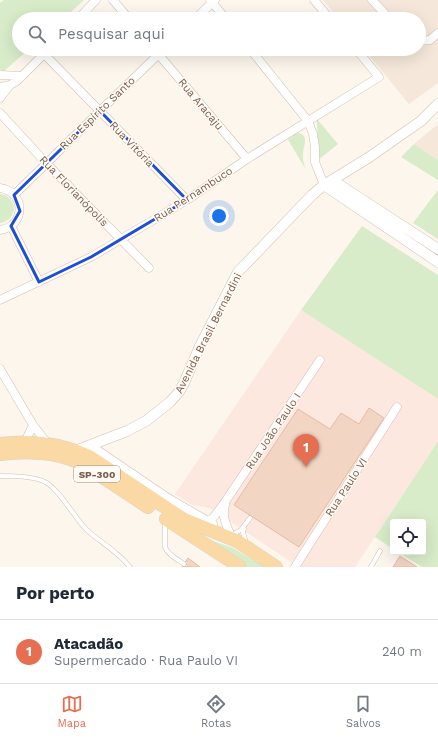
<!DOCTYPE html>
<html lang="pt">
<meta charset="utf-8">
<style>
:root{--surface:#fff;--page:#f6f6f7;--text:#1f2937;--muted:#747a83;--line:#e0e1e3;--accent:#e76f51}
body{margin:0;font-family:"Work Sans",sans-serif;background:var(--page);color:var(--text)}
.controls{position:absolute;right:12px;bottom:12px;display:grid;overflow:hidden;border-radius:4px;box-shadow:0 4px 16px #0002}
.controls button{width:36px;height:36px;display:grid;place-items:center;padding:0;border:0;border-bottom:1px solid var(--line);background:var(--surface);color:var(--text);font:20px sans-serif}
.you{position:absolute;left:219px;top:216px;width:14px;height:14px;margin:-10px;border:3px solid #fff;border-radius:50%;background:#1a73e8;box-shadow:0 0 0 6px #1a73e833}
.badge{display:grid;place-items:center;width:26px;height:26px;border-radius:50%;background:var(--accent);color:#fff;font-size:13px;font-weight:700}
.pin{position:absolute;translate:-50% -33px;filter:drop-shadow(0 1px 2px #0008)}
.pin::after{content:'';position:absolute;top:21px;width:14px;height:12px;background:inherit;clip-path:polygon(0 0,100% 0,50% 100%)}
.list{margin:0;padding:0;list-style:none}
h2{display:flex;justify-content:space-between;align-items:center;height:52px;margin:0;padding:0 16px;font-size:17px}
h2 small{font-size:13px;font-weight:400;color:var(--muted)}
.list li{display:grid;grid-template-columns:26px 1fr auto;gap:12px;align-items:center;box-sizing:border-box;height:64px;padding:0 16px;border-top:1px solid var(--line)}
.list b{display:block;font-size:15px;white-space:nowrap}
.list p{margin:0;font-size:13px;white-space:nowrap;color:var(--muted)}
.list em{font-size:13px;font-style:normal;color:var(--muted)}
.icon{flex:none;width:22px;height:22px;fill:none;stroke:currentColor;stroke-width:2;stroke-linecap:round;stroke-linejoin:round}
.map{position:relative;flex:none;width:438px;height:567px;overflow:hidden}
.search{position:absolute;background:var(--surface);box-shadow:0 4px 16px #0002;left:12px;right:12px;top:12px;height:44px;display:flex;align-items:center;gap:10px;box-sizing:border-box;padding:0 14px;border-radius:22px;color:var(--muted);font-size:15px}
.sheet{height:116px;background:var(--surface)}
nav{display:flex;justify-content:space-around;align-items:center;box-sizing:border-box;height:56px;border-top:1px solid var(--line);background:var(--surface);font-size:11px;color:var(--muted)}
nav a{display:grid;justify-items:center;gap:2px}
nav .on{color:var(--accent)}
.map>svg:first-child{display:block}
.residential{fill:#f5e8da}
.commercial{fill:#fde8e0}
.green{fill:#d8ecc9}
.building{fill:#f3d5c3;stroke:#e6bba3}
.lines{fill:none;stroke-linecap:round;stroke-linejoin:round}
.service-casing{stroke:#d1beb0;stroke-width:5}
.minor-casing{stroke:#d1beb0;stroke-width:9}
.tertiary-casing{stroke:#d1beb0;stroke-width:11}
.primary-casing{stroke:#dad1cd;stroke-width:14}
.service{stroke:#fff;stroke-width:4}
.minor{stroke:#fff;stroke-width:8}
.tertiary{stroke:#fff;stroke-width:10}
.primary{stroke:#fbd9a5;stroke-width:13}
.marked{fill:none;stroke:#1d4ed8;stroke-width:3;stroke-linejoin:round}
.labels{text-anchor:middle;stroke-width:3;stroke-linejoin:round;paint-order:stroke}
.shield{fill:#fffaf3;stroke:#a28b7f;stroke-width:1}
.shield-label{font-size:10px;font-weight:bold;fill:#7a5c4d}
.street-label{font-size:11px;fill:#7a5c4d;stroke:#fffaf3}
</style>
<div class="map">
<svg width="438" height="567" viewBox="0 0 438 567">
<rect width="100%" height="100%" fill="#fdf6ec"/>
<!-- residential -->
<path class="residential" d="M323,0H438V83L409,104L364,49H419V19H339Z
M438,124V160L414,144Z"/>
<!-- commercial -->
<path class="commercial" d="M301,310L438,399V441L355,567H299L210,508L192,505L175,494Z"/>
<!-- green -->
<path class="green" d="M4,0H84L63,19H19V49H29L3,72L0,69V3Z
M317,119L338,144L318,160Z
M298,133C310,135 303,146 303,154C302,158 304,163 305,168L288,140L293,135Z
M414,144L438,160V180L401,157Z
M438,190V239L413,223Z
M0,194C18,197 19,218 1,223H0Z
M362,226L438,275V399L301,310Z
M438,441V567H422L398,552H423V522H393V549L375,537Z
M195,533L213,541L233,548L264,567H247Z"/>
<!-- building -->
<path class="building" d="M369,408L384,418L299,547L234,505L298,409L330,429L341,413L359,424Z
M400,556L417,567H393Z
M188,558L200,567H182Z"/>
<g class="lines">
<!-- service casing -->
<g class="service-casing">
<path id="service" d="M0,476C14,476 30,476 43,481C58,487 74,517 86,529C95,538 107,545 117,554C122,558 126,562 130,567
M165,522V547C168,555 177,559 184,564
M244,528L243,533L245,539
M235,533L241,530L250,518
M371,567L380,551"/>
</g>
<!-- minor casing -->
<g class="minor-casing">
<path id="minor" d="M113,0L129,19
M210,0L226,19
M314,0L330,19
M372,0L390,19
M78,19L96,0
M195,19L215,0
M419,41L430,40L438,33
M154,49L247,159
M250,49L308,121L313,134L315,147V162L324,185
M44,54L187,200
M0,75L22,76
M0,87L10,85L17,81L49,49
M0,98L10,85
M0,113L46,163L149,268
M0,188C26,192 26,226 0,230
M14,195L100,111L164,49
M11,226L39,282
M0,300L91,257L187,200L247,159L379,77L356,49
M0,369L33,425L47,443
M25,442L33,425
M90,445L168,498L213,524
M225,505C222,515 225,522 229,531
M201,527C213,520 217,513 225,502L320,360
M295,567L397,407"/>
</g>
<!-- tertiary casing -->
<g class="tertiary-casing">
<path id="tertiary" d="M332,180L438,249
M324,185L438,262
M75,451L127,431L146,421L170,402L179,392L184,383L200,346L238,272L312,195L324,185L368,158L421,121L438,104"/>
</g>
<!-- primary casing -->
<g class="primary-casing">
<path id="primary" d="M0,444C31,440 61,443 90,457L183,519L237,541L276,567
M0,454C24,451 47,451 70,459C83,464 95,472 107,480C121,489 134,498 148,507
M166,519L240,567"/>
</g>
<!-- service -->
<use href="#service" class="service"/>
<!-- minor -->
<use href="#minor" class="minor"/>
<!-- tertiary -->
<use href="#tertiary" class="tertiary"/>
<!-- primary -->
<use href="#primary" class="primary"/>
</g>
<!-- marked area -->
<path class="marked" d="M100,111L187,200L91,257L39,282L11,226L20,211L14,195Z"/>
<g class="labels">
<!-- shield labels -->
<rect class="shield" x="74" y="466" width="46" height="16" rx="3"/>
<g class="shield-label">
<text x="97" y="478">SP-300</text>
</g>
<!-- street labels -->
<g class="street-label">
<text transform="translate(201 104) rotate(50)" y="4">Rua Aracaju</text>
<text transform="translate(97 113) rotate(-44)" y="4">Rua Espírito Santo</text>
<text transform="translate(132 144) rotate(46)" y="4">Rua Vitória</text>
<text transform="translate(74 191) rotate(46)" y="4">Rua Florianópolis</text>
<text transform="translate(193 194) rotate(-33)" y="4">Rua Pernambuco</text>
<text transform="translate(208 333) rotate(-63)" y="4">Avenida Brasil Bernardini</text>
<text transform="translate(273 431) rotate(-56)" y="4">Rua João Paulo I</text>
<text transform="translate(346 487) rotate(-57)" y="4">Rua Paulo VI</text>
</g>
</g>
</svg>
<div class="controls">
<button><svg class="icon" aria-label="locate" viewBox="0 0 24 24"><circle cx="12" cy="12" r="6"/><path d="M12 2v4M12 18v4M2 12h4M18 12h4"/></svg></button>
</div>
<div class="you"></div>
<div class="pin badge" style="left:306px;top:467px">1</div>
<div class="search"><svg class="icon" aria-label="search" viewBox="0 0 24 24"><circle cx="10" cy="10" r="6"/><path d="M15 15l6 6"/></svg>Pesquisar aqui</div>
</div>
<section class="sheet">
<h2>Por perto<small></small></h2>
<ul class="list">
<li><span class="badge">1</span><div><b>Atacadão</b><p>Supermercado · Rua Paulo VI</p></div><em>240 m</em></li>
</ul>
</section>
<nav>
<a class="on"><svg class="icon" aria-label="map" viewBox="0 0 24 24"><path d="M3 6l6-2 6 2 6-2v14l-6 2-6-2-6 2zM9 4v14M15 6v14"/></svg>Mapa</a>
<a><svg class="icon" aria-label="directions" viewBox="0 0 24 24"><path d="M12 3l9 9-9 9-9-9zM9 14v-3h6M13 9l2 2-2 2"/></svg>Rotas</a>
<a><svg class="icon" aria-label="saved" viewBox="0 0 24 24"><path d="M7 4h10v16l-5-4-5 4z"/></svg>Salvos</a>
</nav>
